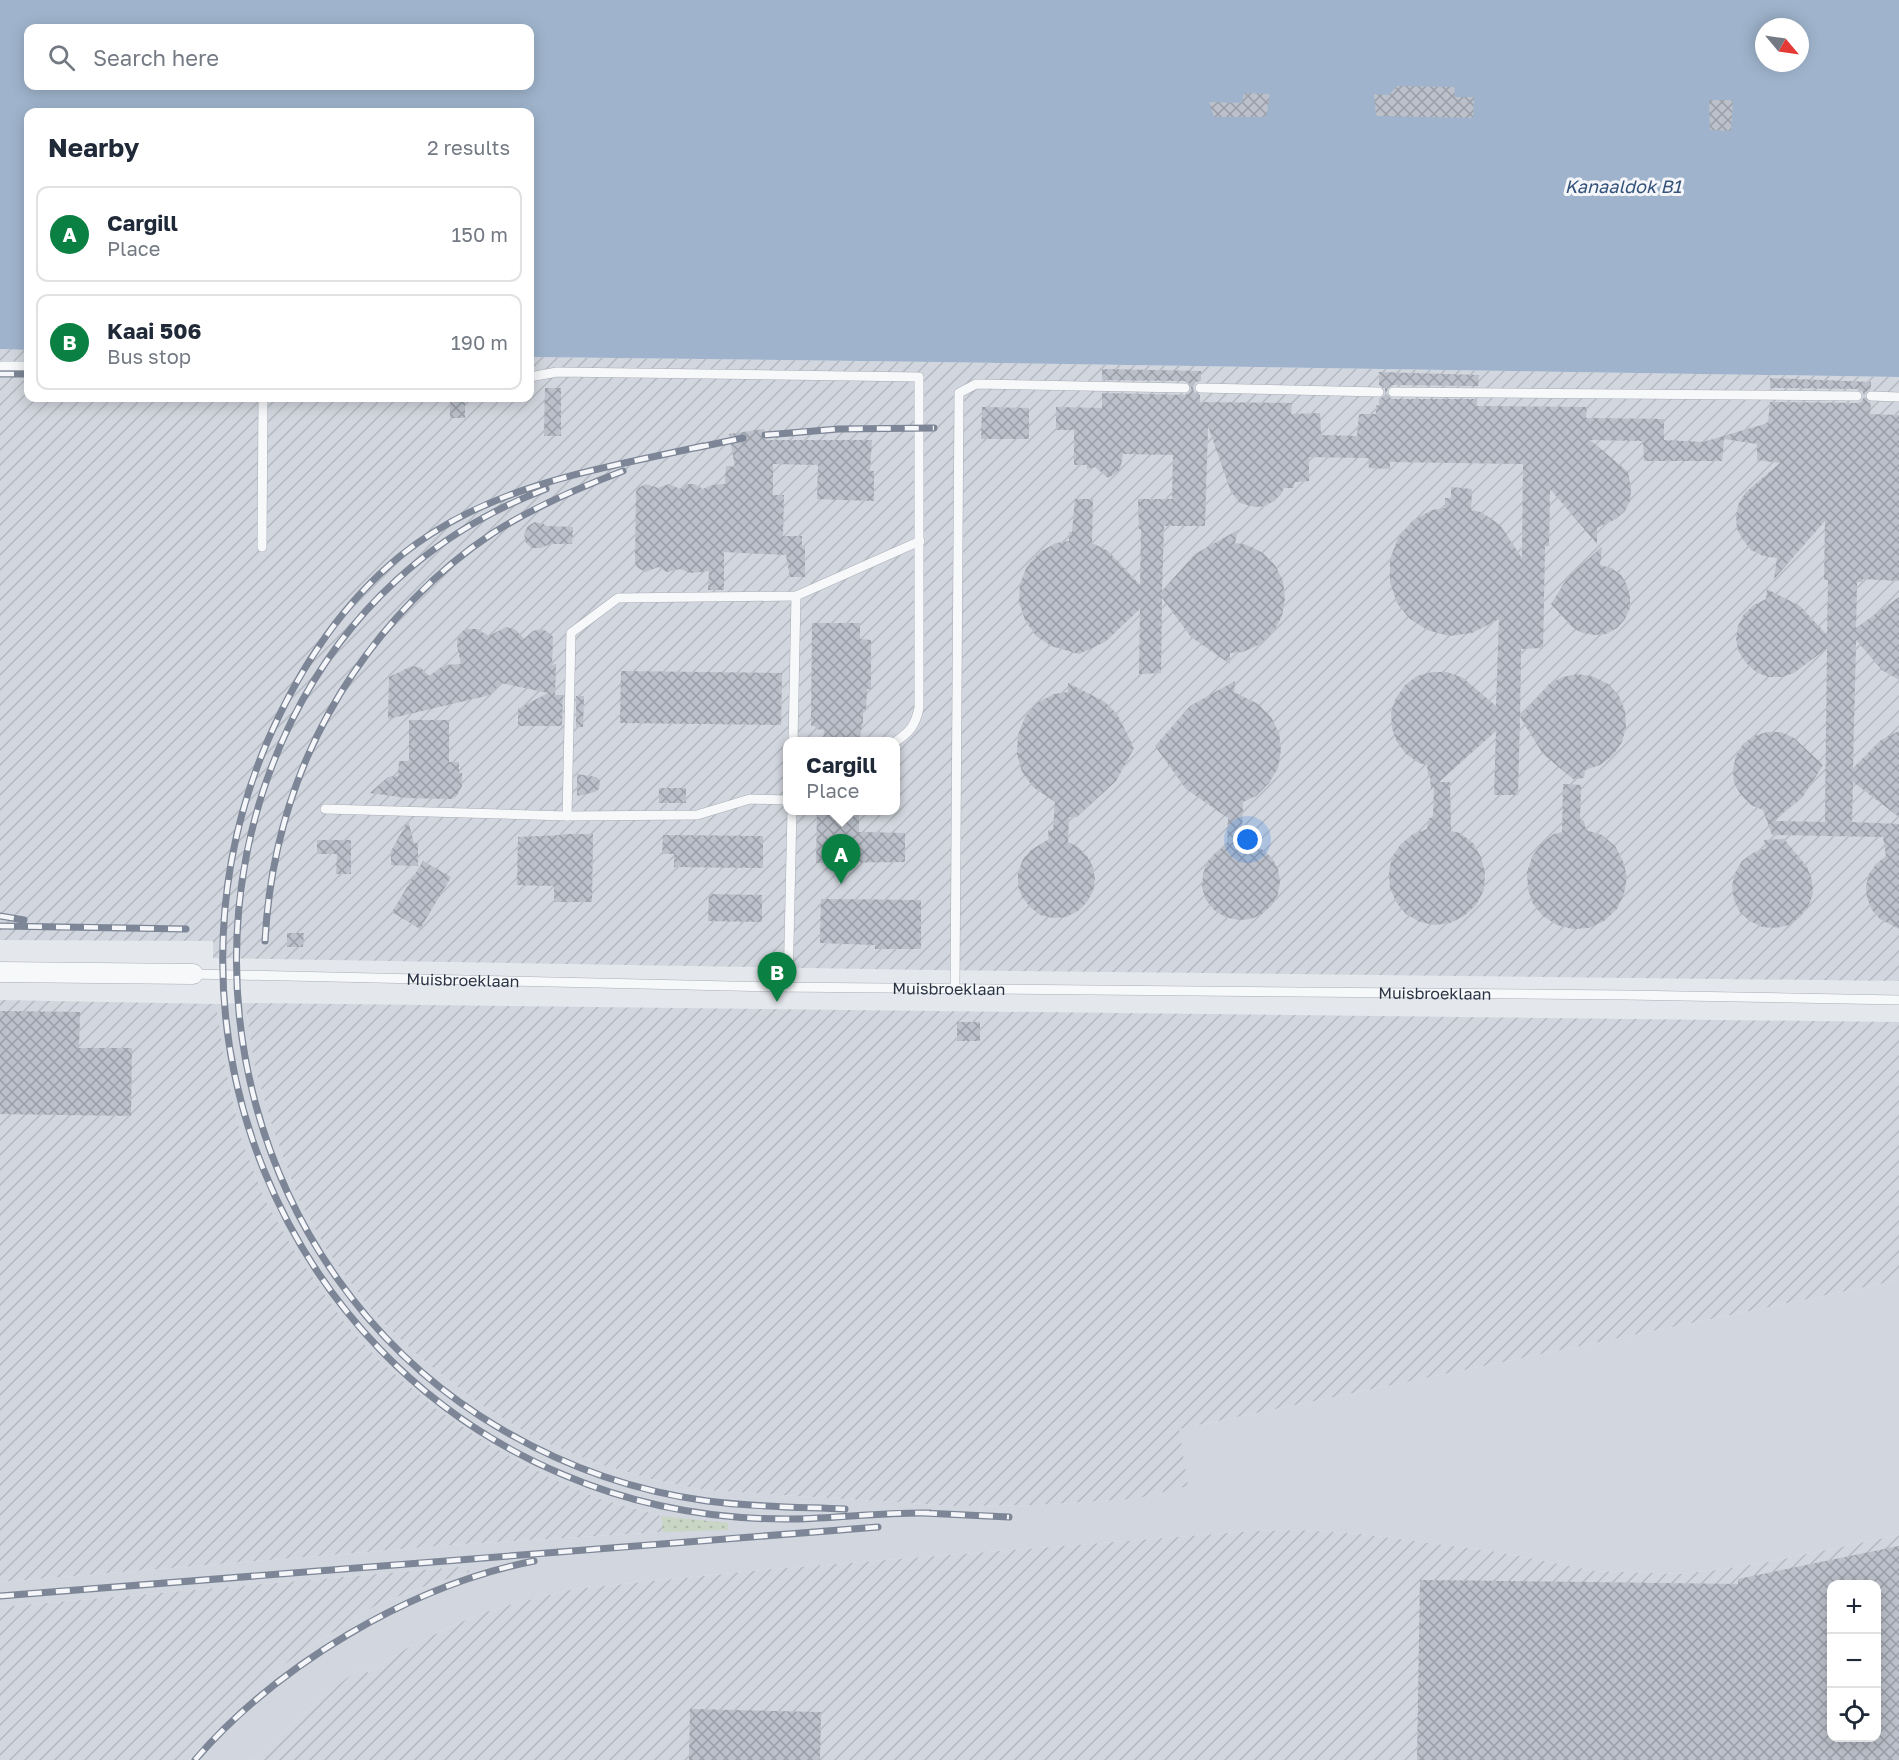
<!DOCTYPE html>
<meta charset="utf-8">
<style>
:root{--surface:#fff;--page:#f2f2f3;--text:#1f2937;--muted:#747a83;--line:#e0e1e3;--accent:#0b8043}
body{margin:0;font-family:"Golos Text",sans-serif;background:var(--page);color:var(--text)}
.controls{position:absolute;right:18px;bottom:18px;display:grid;overflow:hidden;border-radius:12px;box-shadow:0 3px 15px #0003}
.controls button{width:54px;height:54px;display:grid;place-items:center;padding:0;border:0;border-bottom:2px solid var(--line);background:var(--surface);color:var(--text);font:30px sans-serif}
.compass{position:absolute;left:1755px;top:18px;width:54px;height:54px;border-radius:50%;background:var(--surface);box-shadow:0 3px 15px #0003;rotate:119deg}
.you{position:absolute;left:1248px;top:840px;width:21px;height:21px;margin:-15px;border:4px solid #fff;border-radius:50%;background:#1a73e8;box-shadow:0 0 0 9px #1a73e833}
.badge{display:grid;place-items:center;width:39px;height:39px;border-radius:50%;background:var(--accent);color:#fff;font-size:20px;font-weight:700}
.pin{position:absolute;translate:-50% -50px;filter:drop-shadow(0 2px 3px #0008)}
.pin::after{content:'';position:absolute;top:32px;width:21px;height:18px;background:inherit;clip-path:polygon(0 0,100% 0,50% 100%)}
.popup{position:absolute;left:783px;top:737px;width:117px;height:78px;box-sizing:border-box;display:grid;place-content:center;border-radius:12px;background:var(--surface);filter:drop-shadow(0 2px 4px #0005);font-size:20px;white-space:nowrap;color:var(--muted)}
.popup b{font-size:22px;color:var(--text)}
.popup::after{content:'';position:absolute;left:50%;top:100%;margin-left:-12px;border:12px solid transparent;border-top-color:var(--surface)}
.list{margin:0;padding:0;list-style:none}
h2{display:flex;justify-content:space-between;align-items:center;height:78px;margin:0;padding:0 24px;font-size:26px}
h2 small{font-size:20px;font-weight:400;color:var(--muted)}
.list li{display:grid;grid-template-columns:39px 1fr auto;gap:18px;align-items:center;box-sizing:border-box;height:96px;margin:0 12px 12px;padding:0 12px;border:2px solid var(--line);border-radius:12px}
.list b{display:block;font-size:22px;white-space:nowrap}
.list p{margin:0;font-size:20px;white-space:nowrap;color:var(--muted)}
.list em{font-size:20px;font-style:normal;color:var(--muted)}
.icon{flex:none;width:33px;height:33px;fill:none;stroke:currentColor;stroke-width:2;stroke-linecap:round;stroke-linejoin:round}
.map{position:relative;flex:none;width:1899px;height:1760px;overflow:hidden}
.search{position:absolute;background:var(--surface);box-shadow:0 3px 15px #0003;left:24px;top:24px;width:510px;height:66px;display:flex;align-items:center;gap:15px;box-sizing:border-box;padding:0 21px;border-radius:12px;color:var(--muted);font-size:22px}
.panel{position:absolute;background:var(--surface);box-shadow:0 3px 15px #0003;left:24px;top:108px;width:510px;height:294px;border-radius:12px}
.map>svg:first-child{display:block}
.built{fill:#d2d6de}
.industrial{fill:url(#industrial-furrows);fill-rule:evenodd}
.green{fill:url(#green-dots)}
.water{fill:#9fb4cc;fill-rule:evenodd}
.building{fill:url(#building-cross-hatch);fill-rule:evenodd}
.lines{fill:none;stroke-linecap:round;stroke-linejoin:round}
.lane-casing{stroke:#a9aeb7;stroke-width:10}
.street-casing{stroke:#a9aeb7;stroke-width:21}
.lane{stroke:#f7f8fa;stroke-width:9}
.street{stroke:#f7f8fa;stroke-width:20}
.rail-casing{stroke:#7d8696;stroke-width:7}
.rail{stroke:#f4f6f9;stroke-width:4.5;stroke-dasharray:14;stroke-linecap:butt}
.labels{text-anchor:middle;stroke-width:6;stroke-linejoin:round;paint-order:stroke}
.street-label{font-size:16px;fill:#2b3445;stroke:#f4f6f9}
.water-label{font-size:18px;font-style:italic;fill:#34527a;stroke:#f4f6f9}
</style>
<div class="map">
<svg width="1899" height="1760" viewBox="0 0 1899 1760">
<defs>
<pattern id="industrial-furrows" width="10" height="10" patternUnits="userSpaceOnUse" patternTransform="scale(1.5)"><rect width="10" height="10" fill="#d2d6de"/><path d="M-1 1l2-2M0 10L10 0M9 11l2-2" fill="none" stroke="#b4b8c0"/></pattern>
<pattern id="green-dots" width="8" height="8" patternUnits="userSpaceOnUse" patternTransform="scale(1.5)"><rect width="8" height="8" fill="#c9d6c5"/><path d="M2 2h.1M6 6h.1" fill="none" stroke="#adb8ab" stroke-width="1.8" stroke-linecap="round"/></pattern>
<pattern id="building-cross-hatch" width="8" height="8" patternUnits="userSpaceOnUse" patternTransform="scale(1.5)"><rect width="8" height="8" fill="#bbc0ca"/><path d="M0 0l8 8M0 8l8-8" fill="none" stroke="#989da6"/></pattern>
</defs>
<rect width="100%" height="100%" fill="#e4e7ec"/>
<!-- built -->
<path class="built" d="M245,1003L255,1069L274,1132L299,1200L326,1249L374,1314L421,1358L477,1402L535,1438L596,1463L655,1480L704,1490L955,1506L1035,1505L1135,1499L1179,1429L1899,1280V1535L1763,1563L1717,1570L1680,1574L1595,1571L1498,1552L1361,1534L1300,1530L1252,1531L773,1569L574,1589L517,1603L486,1612L454,1625L409,1647L368,1673L363,1666L323,1696L253,1760H179L230,1708L298,1654L378,1604L428,1585L469,1572V1566L0,1607V1582L463,1544L663,1532L661,1516L600,1499L551,1478L493,1447L435,1408L380,1361L345,1323L297,1255L265,1200L242,1141L226,1070L216,1004Z"/>
<!-- industrial -->
<path class="industrial" d="M0,349L28,350V398H530V357L937,362L1899,377V981L932,970L213,958V941L0,940ZM787,742H895V810H787Z
M0,1000L216,1004L226,1070L242,1141L265,1200L297,1255L345,1323L380,1361L435,1408L493,1447L551,1478L600,1499L661,1516L663,1532L463,1544L0,1582Z
M245,1003L1899,1022V1280L1179,1429L1188,1486L1135,1499L1035,1505L955,1506L704,1490L655,1480L596,1463L535,1438L477,1402L421,1358L374,1314L326,1249L299,1200L274,1132L255,1069Z
M1300,1530L1361,1534L1498,1552L1595,1571L1680,1574L1717,1570L1763,1563L1899,1535V1760H253L323,1696L363,1666L368,1673L409,1647L454,1625L486,1612L517,1603L574,1589L773,1569L1252,1531ZM1832,1584H1876V1738H1832Z
M469,1566V1572L428,1585L378,1604L298,1654L230,1708L179,1760H0V1607Z"/>
<!-- green -->
<path class="green" d="M661,1516L728,1523V1530L663,1532Z"/>
<!-- water -->
<path class="water" d="M0,0H1899V377L937,362L530,357V112H28V350L0,349ZM1764,27H1800V63H1764ZM28,28H530V86H28Z"/>
<!-- building -->
<path class="building" d="M1397,86L1455,87L1454,97H1474L1473,118L1376,116L1374,94L1389,95Z
M1244,93L1270,94L1266,117H1214L1209,102L1242,103Z
M1709,100H1733L1731,131L1710,130Z
M1102,369L1201,371V381L1196,382L1193,387L1194,392L1200,395V402L1292,403L1291,414L1320,413L1321,435L1357,436L1359,414H1376V405L1379,406V399L1385,395V388L1379,385V372L1479,375L1478,386L1393,385L1388,388L1386,393L1389,397L1393,399H1477V406L1587,407L1586,418L1664,419V440L1703,442L1768,423L1770,402L1857,403L1861,402L1864,397L1863,392L1857,389L1770,388V378L1871,382V389L1866,392L1864,396L1867,401L1871,403L1870,414L1899,415V581L1863,579L1862,582H1857L1856,628L1899,597V680L1882,670L1856,640L1853,768L1881,740L1899,731V817L1853,782L1852,822L1899,824V929L1880,919L1872,910L1867,898L1866,886L1869,874L1876,864L1886,856L1883,837L1772,835L1763,810L1751,805L1741,795L1734,783L1733,769L1736,756L1743,744L1754,736L1767,732H1781L1794,738L1823,765L1802,798L1773,821L1825,822L1827,648L1794,673L1782,677H1768L1756,672L1746,663L1739,652L1736,639L1738,626L1744,614L1754,605L1766,599L1767,589L1800,606L1827,635L1828,580H1824L1825,521L1774,579L1777,558L1763,556L1751,550L1743,540L1737,529L1736,515L1739,503L1746,492L1780,463L1757,460V444L1724,439L1722,461H1644L1643,441L1590,440L1628,472L1631,489L1630,501L1625,511L1616,519L1597,528V544L1550,489L1549,546H1545L1543,648L1521,649L1520,717L1549,684L1563,677L1578,674L1594,677L1608,684L1619,696L1625,711L1626,727L1622,742L1613,755L1600,765L1585,770L1584,778L1573,779L1543,754L1520,717L1518,795H1494L1496,731L1439,782H1450L1451,831L1460,833L1473,843L1481,857L1485,873L1484,890L1476,905L1464,916L1450,923L1435,925L1420,922L1406,914L1396,902L1390,888L1389,872L1392,857L1401,844L1413,834L1427,829L1429,818H1433L1434,786L1431,789L1430,776L1428,775L1427,765L1419,763L1406,754L1397,742L1392,728L1391,712L1396,698L1405,685L1417,676L1432,672H1447L1463,678L1496,706L1499,619L1472,633L1449,636L1427,630L1409,618L1397,603L1390,582V559L1398,538L1412,521L1432,510L1445,508V498H1451V487L1472,489L1471,510L1481,512L1500,525L1522,558L1523,464L1390,462V469L1369,468L1368,458L1309,457V481L1295,482L1293,488H1284L1281,494L1274,501L1265,506L1255,507L1240,503L1231,492L1208,426L1205,526H1164L1162,591L1195,554L1238,530L1235,543L1247,545L1263,553L1275,565L1283,581L1285,598L1282,616L1274,631L1260,644L1243,652L1230,653V664L1191,637L1162,598L1161,673L1139,674L1140,609L1105,642L1079,654L1051,646L1036,636L1025,620L1019,602L1020,584L1027,566L1040,552L1056,543L1069,541V532H1072L1075,499H1093L1092,543L1108,551L1140,585L1141,529H1139L1138,499H1172L1173,455L1123,454L1120,470L1108,478L1095,467L1087,469V465H1074V430H1056V407L1102,408V393L1185,395L1190,392L1191,385L1185,381L1102,380Z
M545,388H561V436H544Z
M450,399H465V418H450Z
M982,407L1029,408V439H981Z
M764,429L766,440H872L870,471H874V501L817,499L818,465L773,464V495H784L783,536H802V546H805V577H790L786,555L724,552V590H708L709,571L690,573L680,569L667,572L658,567L646,572L638,568L635,563L636,492L638,488L646,484L658,488L669,484L680,489L688,484H694L703,489L712,485L725,484L726,466L735,467L729,434Z
M535,522L544,524L546,526L573,527L572,544H550L541,548H532L526,543L524,534L528,526Z
M1602,547L1600,565L1611,568L1621,575L1627,585L1630,597V608L1625,619L1617,628L1606,634L1594,635L1583,633L1573,628L1551,604L1568,577Z
M812,623H860V639L871,640V689H867L866,709H863V722L859,741H823L824,730L816,729L815,726H811Z
M506,627L516,630L524,639L533,631L541,629L546,631L553,637L552,665L556,664L555,695H563L562,726H518V709L548,693L501,683L490,695L388,719L389,677L412,666L421,668L429,676L444,665L461,664L457,645V640L463,631L467,629H477L489,636Z
M621,671L782,673L781,725L620,723Z
M1235,681L1234,692L1258,704L1271,717L1279,733L1281,750L1278,768L1269,783L1256,796L1243,802L1242,834H1247V842L1263,850L1272,858L1278,869L1280,881L1278,894L1272,905L1262,914L1251,919L1238,920L1225,917L1214,910L1206,900L1202,887L1203,874L1207,862L1216,852L1227,845L1228,818L1186,789L1155,746L1190,706Z
M1068,683L1105,702L1117,714L1134,748L1116,781L1077,817H1069L1068,842L1078,847L1087,856L1093,867L1095,879L1093,891L1087,902L1078,911L1066,917L1053,918L1040,915L1030,907L1022,897L1018,885V872L1023,859L1031,850L1049,839L1048,830H1053L1055,802L1033,787L1022,772L1017,754L1018,735L1025,717L1037,703L1054,694L1068,692Z
M576,696H584L583,727H576Z
M409,720H449V762H459V773H462V786L456,797L451,799L407,798L370,793L388,777L398,776L399,761H409Z
M577,774L596,777L600,781L599,789L595,792L577,796Z
M1563,784L1581,785L1580,819L1584,821L1586,830L1602,835L1615,846L1623,861L1627,877L1624,894L1617,909L1604,921L1589,928L1573,929L1557,925L1543,916L1533,904L1528,889L1527,872L1532,857L1541,844L1554,834L1562,832Z
M659,788H686V803H659Z
M826,810H859V832L905,833V862L816,863L817,812H826Z
M408,821L414,843H418V866L391,865V851Z
M563,834H593L592,902H554V886L517,885L518,837L563,835Z
M663,835L763,836V868L674,867V854H662Z
M1784,839L1807,867L1812,880L1813,894L1808,907L1800,917L1789,925L1776,928L1762,927L1750,921L1740,912L1734,900L1732,886L1735,873L1742,861L1753,853L1766,848L1764,840Z
M317,840H351V874H336L337,854H317Z
M423,861L451,877L420,929L392,912Z
M709,894L762,895V922L708,921Z
M821,899L921,900V949H875V945L820,943Z
M287,933H304L303,947H287Z
M0,1011L80,1012L79,1048H132L131,1116L0,1114Z
M957,1022H980V1041H957Z
M1899,1546V1760H1417L1420,1580L1738,1584V1579ZM1832,1584H1876V1737H1832Z
M690,1709L821,1712L820,1760H689Z"/>
<g class="lines">
<!-- lane casing -->
<g class="lane-casing">
<g id="lane">
<path d="M0,366H28"/>
<path d="M530,377L557,372L919,377V708C915,726 910,732 895,742"/>
<path d="M1200,388L1379,392"/>
<path d="M1393,392L1857,396"/>
<path d="M1871,396L1899,397"/>
<path d="M262,547L263,398"/>
<path d="M793,742L796,596"/>
<path d="M325,809L567,816L697,815L750,799L787,800"/>
<path d="M567,816L571,633L618,598L796,596L920,541"/>
<path id="s1" d="M193,974L778,987L1626,995L1899,1000"/>
<path d="M788,987L792,810"/>
<path d="M955,988L959,393L976,384L1185,388"/>
</g>
</g>
<!-- street casing -->
<g class="street-casing">
<path id="street" d="M0,972L193,974"/>
</g>
<!-- lane -->
<use href="#lane" class="lane"/>
<!-- street -->
<use href="#street" class="street"/>
<!-- rail casing -->
<g class="rail-casing">
<path id="rail" d="M0,374H28
M765,435L839,429L934,428
M703,446C596,470 487,485 399,557C341,605 298,671 268,740C146,1023 279,1356 564,1475C637,1506 715,1520 794,1519C840,1518 885,1512 930,1513
M695,448L743,438
M546,489C432,532 346,612 292,720C172,963 252,1268 480,1416C548,1460 626,1490 707,1501C753,1507 799,1507 845,1509
M0,916L24,920
M0,926L186,929
M265,941C272,810 322,694 413,600C437,575 464,552 493,533C534,507 578,488 623,471
M923,1513L1009,1517
M0,1596L878,1527
M195,1760C277,1665 411,1585 534,1561"/>
</g>
<!-- rail -->
<use href="#rail" class="rail"/>
</g>
<g class="labels">
<!-- street labels -->
<g class="street-label">
<text dy="6" stroke="none"><textPath href="#s1" startOffset="270">Muisbroeklaan</textPath></text>
<text dy="6" stroke="none"><textPath href="#s1" startOffset="756">Muisbroeklaan</textPath></text>
<text dy="6" stroke="none"><textPath href="#s1" startOffset="1242">Muisbroeklaan</textPath></text>
</g>
<!-- water labels -->
<g class="water-label">
<text x="1623" y="193">Kanaaldok B1</text>
</g>
</g>
</svg>
<div class="controls">
<button>+</button>
<button>−</button>
<button><svg class="icon" aria-label="locate" viewBox="0 0 24 24"><circle cx="12" cy="12" r="6"/><path d="M12 2v4M12 18v4M2 12h4M18 12h4"/></svg></button>
</div>
<svg class="compass" viewBox="-18 -18 36 36"><path d="M0-13l5 13h-10z" fill="#e53935"/><path d="M0 13l5-13h-10z" fill="#747a83"/></svg>
<div class="you"></div>
<div class="pin badge" style="left:841px;top:884px">A</div>
<div class="popup"><b>Cargill</b>Place</div>
<div class="pin badge" style="left:777px;top:1002px">B</div>
<div class="search"><svg class="icon" aria-label="search" viewBox="0 0 24 24"><circle cx="10" cy="10" r="6"/><path d="M15 15l6 6"/></svg>Search here</div>
<section class="panel">
<h2>Nearby<small>2 results</small></h2>
<ul class="list">
<li><span class="badge">A</span><div><b>Cargill</b><p>Place</p></div><em>150 m</em></li>
<li><span class="badge">B</span><div><b>Kaai 506</b><p>Bus stop</p></div><em>190 m</em></li>
</ul>
</section>
</div>
